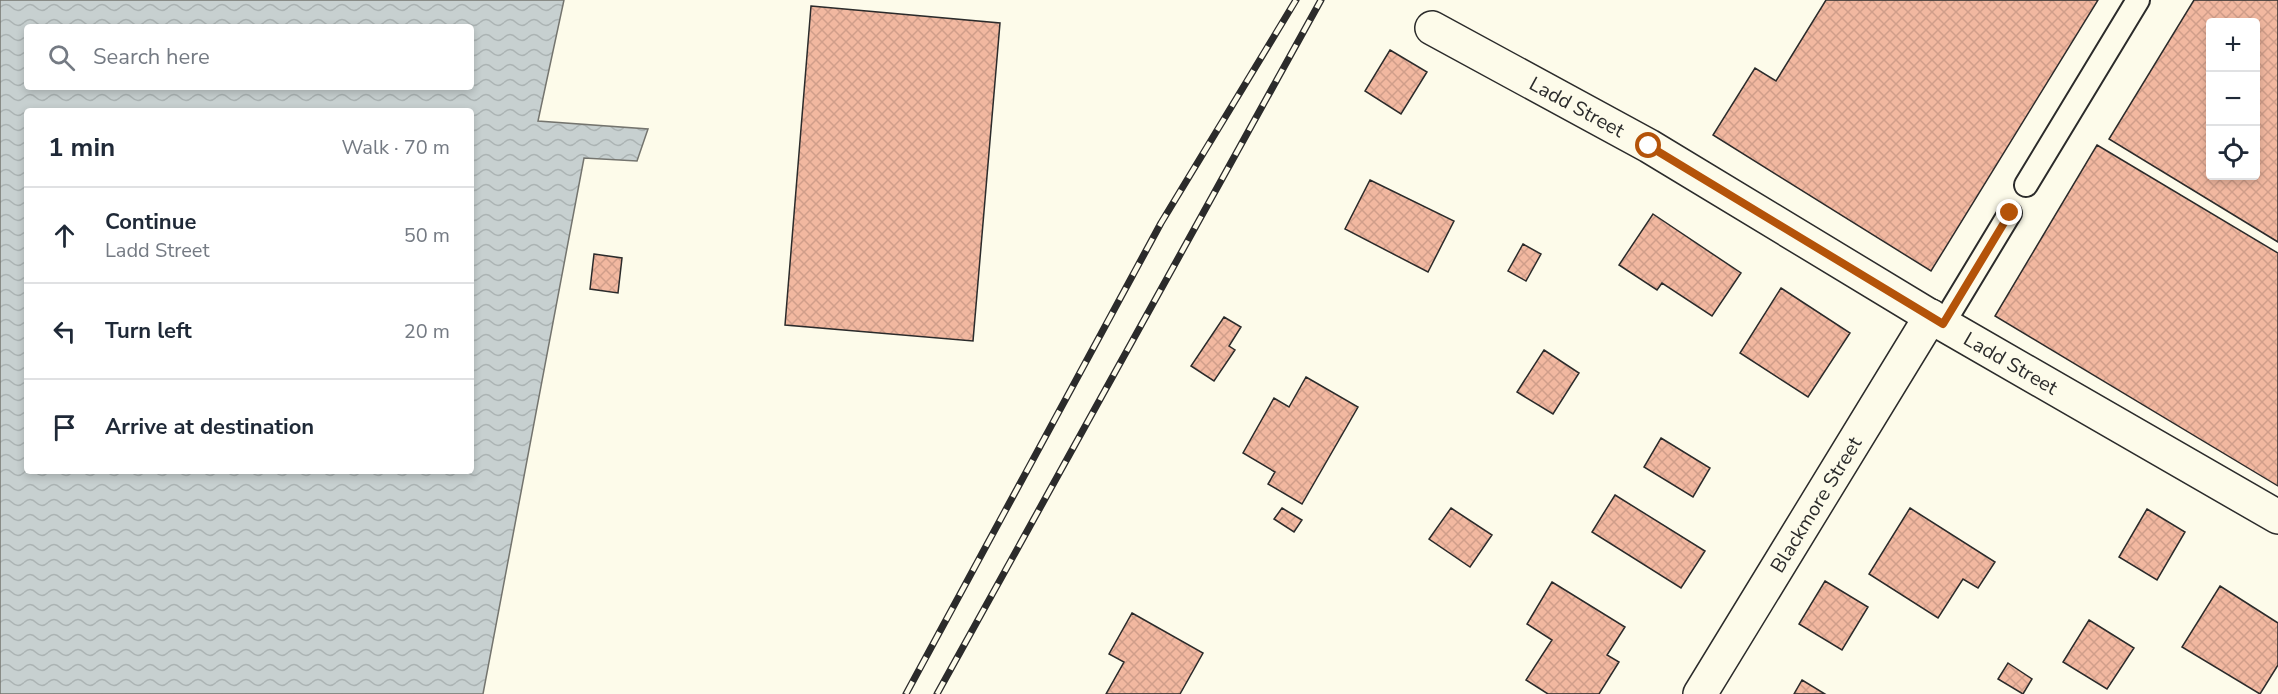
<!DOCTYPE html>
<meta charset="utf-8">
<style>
:root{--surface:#fff;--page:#f6f6f7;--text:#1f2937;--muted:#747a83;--line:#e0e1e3}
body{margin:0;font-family:"Nunito Sans",sans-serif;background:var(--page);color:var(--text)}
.controls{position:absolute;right:18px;top:18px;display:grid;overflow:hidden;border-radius:6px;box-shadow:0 3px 9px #0003}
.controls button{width:54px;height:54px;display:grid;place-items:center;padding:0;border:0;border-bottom:2px solid var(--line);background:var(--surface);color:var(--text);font:30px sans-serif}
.stop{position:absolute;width:18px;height:18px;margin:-14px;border:4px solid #b45309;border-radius:50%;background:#fff}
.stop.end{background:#b45309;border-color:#fff;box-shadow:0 2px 6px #0008}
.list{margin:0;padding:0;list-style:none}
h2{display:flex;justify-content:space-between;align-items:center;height:78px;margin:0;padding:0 24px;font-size:26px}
h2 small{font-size:20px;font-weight:400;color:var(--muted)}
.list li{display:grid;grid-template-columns:39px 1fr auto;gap:18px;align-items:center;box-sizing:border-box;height:96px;padding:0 24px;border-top:2px solid var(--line)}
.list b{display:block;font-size:22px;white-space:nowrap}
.list p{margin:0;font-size:20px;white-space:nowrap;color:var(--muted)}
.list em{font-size:20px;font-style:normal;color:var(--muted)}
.icon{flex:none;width:33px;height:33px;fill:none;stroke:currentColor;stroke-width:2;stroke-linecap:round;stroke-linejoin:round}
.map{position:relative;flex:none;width:2278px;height:694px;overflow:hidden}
.search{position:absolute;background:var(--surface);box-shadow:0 3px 9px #0003;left:24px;top:24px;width:450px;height:66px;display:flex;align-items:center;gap:15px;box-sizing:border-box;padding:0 21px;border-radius:6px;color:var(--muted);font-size:22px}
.panel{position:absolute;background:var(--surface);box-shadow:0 3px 9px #0003;left:24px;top:108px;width:450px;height:366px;border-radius:6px}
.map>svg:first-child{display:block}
.water{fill:url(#water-waves);stroke:#74746e;stroke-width:1.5;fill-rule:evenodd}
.building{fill:url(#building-cross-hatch);stroke:#2b2b2b;stroke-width:1.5;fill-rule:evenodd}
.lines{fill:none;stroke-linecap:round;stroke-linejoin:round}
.service-casing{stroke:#2b2b2b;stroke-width:26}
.minor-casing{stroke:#2b2b2b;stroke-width:36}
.service{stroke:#fdfbea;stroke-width:22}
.minor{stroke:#fdfbea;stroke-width:33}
.rail-casing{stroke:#2b2b2b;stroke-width:7}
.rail{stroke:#fdfbea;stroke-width:4.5;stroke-dasharray:14;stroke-linecap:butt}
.route{stroke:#b45309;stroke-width:8}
.labels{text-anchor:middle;stroke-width:4.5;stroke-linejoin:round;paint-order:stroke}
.street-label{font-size:20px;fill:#2b2b2b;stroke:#fdfbea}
</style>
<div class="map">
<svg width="2278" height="694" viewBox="0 0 2278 694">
<defs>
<pattern id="water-waves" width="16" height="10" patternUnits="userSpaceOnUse" patternTransform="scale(1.5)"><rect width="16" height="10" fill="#c7d0d0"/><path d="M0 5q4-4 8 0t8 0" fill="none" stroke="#abb3b3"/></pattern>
<pattern id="building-cross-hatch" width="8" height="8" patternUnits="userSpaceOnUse" patternTransform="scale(1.5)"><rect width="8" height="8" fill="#f2b8a0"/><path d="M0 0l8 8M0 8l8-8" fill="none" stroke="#d09e8a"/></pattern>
</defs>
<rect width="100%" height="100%" fill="#fdfbea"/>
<!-- water -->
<path class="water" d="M0,0H564L538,121L648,129L637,161L584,158L483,694H0ZM27,27H471V87H27ZM27,111H471V471H27Z"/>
<!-- building -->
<path class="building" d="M1826,0H2098L1931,271L1713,135L1755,68L1776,81Z
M2194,0H2278V242L2109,139ZM2210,22H2256V176H2210Z
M811,6L1000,23L973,341L785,325Z
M1390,50L1427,72L1401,114L1365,91Z
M2097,145L2278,253V486L1995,316Z
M1370,180L1454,221L1428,272L1345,229Z
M1653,214L1741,273L1712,316L1662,283L1657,290L1619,265Z
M1523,244L1541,254L1526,281L1508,271Z
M594,254L622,258L618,293L590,289Z
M1781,288L1850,333L1808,397L1740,353Z
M1224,317L1241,327L1229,346L1235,350L1214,381L1191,366Z
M1544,350L1579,373L1553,414L1517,392Z
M1306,377L1358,407L1302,504L1268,484L1275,472L1243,453L1274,398L1289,407Z
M1661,438L1710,468L1693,497L1644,467Z
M1615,495L1705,551L1681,588L1592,532Z
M1282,508L1302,520L1294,532L1274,519Z
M1451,508L1492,535L1470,567L1429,539Z
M1910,508L1995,562L1978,588L1963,579L1938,618L1869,574Z
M2147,509L2185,532L2157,580L2119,557Z
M1825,581L1868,607L1842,650L1799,624Z
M1552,582L1625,627L1607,655L1619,662L1599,694H1548L1526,680L1552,640L1527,624Z
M2220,586L2278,623V665L2260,694L2182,647Z
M1132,613L1203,653L1180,694H1106L1124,662L1109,654Z
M2089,620L2134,648L2107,689L2063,662Z
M2008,663L2032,679L2023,694L1998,679Z
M1802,680L1825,694H1794Z"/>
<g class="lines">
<!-- service casing -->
<g class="service-casing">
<path id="service" d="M2026,185L2138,0
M1943,324L2010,213"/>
</g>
<!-- minor casing -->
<g class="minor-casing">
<g id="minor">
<path id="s1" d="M1432,28L1649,146L1943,324L2278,517"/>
<path id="s2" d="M1700,694L1931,316"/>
</g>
</g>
<!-- service -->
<use href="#service" class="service"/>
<!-- minor -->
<use href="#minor" class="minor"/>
<!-- rail casing -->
<g class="rail-casing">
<path id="rail" d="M906,694L1161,223L1296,0
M937,694L1321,0"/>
</g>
<!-- rail -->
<use href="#rail" class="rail"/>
</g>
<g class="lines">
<!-- route -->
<path class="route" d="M1649,146L1943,324L2010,213"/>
</g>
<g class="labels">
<!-- street labels -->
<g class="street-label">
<text dy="7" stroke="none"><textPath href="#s1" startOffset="165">Ladd Street</textPath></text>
<text dy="7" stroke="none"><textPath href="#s1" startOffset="669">Ladd Street</textPath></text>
<text dy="7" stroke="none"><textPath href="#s2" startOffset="222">Blackmore Street</textPath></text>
</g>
</g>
</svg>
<div class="controls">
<button>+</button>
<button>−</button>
<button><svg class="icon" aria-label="locate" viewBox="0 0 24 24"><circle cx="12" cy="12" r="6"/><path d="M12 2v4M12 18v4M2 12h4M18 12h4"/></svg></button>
</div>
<div class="stop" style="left:1649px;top:146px"></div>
<div class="stop end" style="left:2010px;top:213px"></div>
<div class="search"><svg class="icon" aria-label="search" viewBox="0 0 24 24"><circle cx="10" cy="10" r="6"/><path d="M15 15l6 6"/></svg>Search here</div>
<section class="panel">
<h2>1 min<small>Walk · 70 m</small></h2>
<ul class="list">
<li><svg class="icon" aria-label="ahead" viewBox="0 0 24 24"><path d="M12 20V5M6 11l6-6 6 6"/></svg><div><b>Continue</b><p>Ladd Street</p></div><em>50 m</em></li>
<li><svg class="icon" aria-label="left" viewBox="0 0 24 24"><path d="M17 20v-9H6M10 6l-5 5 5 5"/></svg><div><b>Turn left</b></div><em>20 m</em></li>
<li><svg class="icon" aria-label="arrive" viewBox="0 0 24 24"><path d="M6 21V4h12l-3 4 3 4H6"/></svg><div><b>Arrive at destination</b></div></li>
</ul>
</section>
</div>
